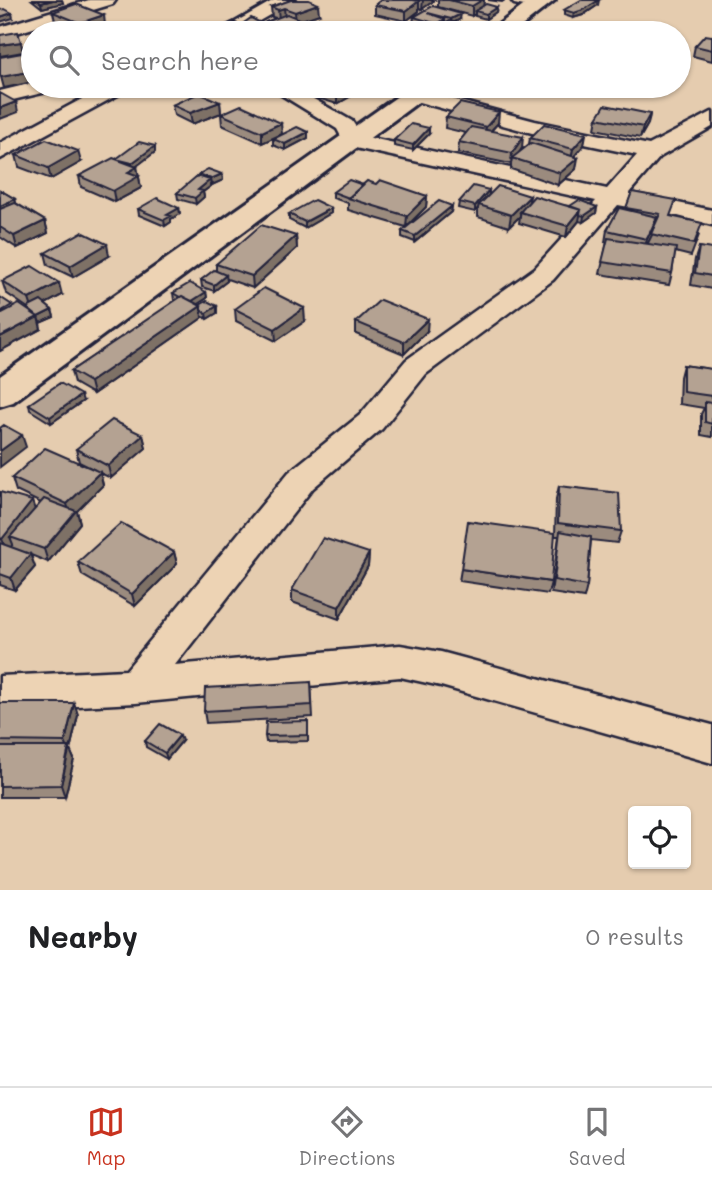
<!DOCTYPE html>
<style>
:root{--surface:#fff;--page:#f6f6f6;--text:#202124;--muted:#757577;--line:#e0e0e0;--accent:#c8321e}
body{margin:0;font-family:Mali,sans-serif;background:var(--page);color:var(--text)}
.controls{position:absolute;right:21px;bottom:21px;display:grid;overflow:hidden;border-radius:7px;box-shadow:0 2px 5px #0004}
.controls button{width:63px;height:63px;display:grid;place-items:center;padding:0;border:0;border-bottom:2px solid var(--line);background:var(--surface);color:var(--text);font:35px sans-serif}
.list{margin:0;padding:0;list-style:none}
h2{display:flex;justify-content:space-between;align-items:center;height:91px;margin:0;padding:0 28px;font-size:30px}
h2 small{font-size:23px;font-weight:400;color:var(--muted)}
.icon{flex:none;width:38px;height:38px;fill:none;stroke:currentColor;stroke-width:2;stroke-linecap:round;stroke-linejoin:round}
.map{position:relative;flex:none;width:712px;height:890px;overflow:hidden}
.search{position:absolute;background:var(--surface);box-shadow:0 2px 5px #0004;left:21px;right:21px;top:21px;height:77px;display:flex;align-items:center;gap:18px;box-sizing:border-box;padding:0 24px;border-radius:38px;color:var(--muted);font-size:26px}
.sheet{height:196px;background:var(--surface)}
nav{display:flex;justify-content:space-around;align-items:center;box-sizing:border-box;height:98px;border-top:2px solid var(--line);background:var(--surface);font-size:19px;color:var(--muted)}
nav a{display:grid;justify-items:center;gap:4px}
nav .on{color:var(--accent)}
.map>svg:first-child{display:block}
.lines{fill:none;stroke-linecap:round;stroke-linejoin:round}
.minor-casing{stroke:#22223b;stroke-width:5}
.major-casing{stroke:#22223b;stroke-width:6}
.minor{fill:#edd3b4;fill-rule:evenodd}
.major{fill:#edd3b4;fill-rule:evenodd}
.wall{fill:#9b8b7e;stroke:#22223b;stroke-width:2}
.shaded-wall{fill:#7e7166;stroke:#22223b;stroke-width:2}
.building{fill:#b4a292;stroke:#22223b;stroke-width:2}
</style>
<div class="map">
<svg width="712" height="890" viewBox="0 0 712 890">
<rect width="100%" height="100%" fill="#e5ccaf"/>
<filter id="ink" filterUnits="userSpaceOnUse"><feTurbulence type="fractalNoise" baseFrequency=".0143" numOctaves="2"/><feDisplacementMap in="SourceGraphic" scale="14" xChannelSelector="R" yChannelSelector="G"/><feConvolveMatrix kernelMatrix="1 2 1 2 8 2 1 2 1" color-interpolation-filters="sRGB"/></filter>
<g filter="url(#ink)">
<g class="lines">
<!-- minor casing -->
<g class="minor-casing">
<path id="minor" d="M89,0H116L113,4L0,38V27Z
M274,0H296L238,33H216Z
M511,0H545L549,4L540,9L514,4Z
M33,83V86H58L55,90L0,103V91Z
M106,86H130L127,90L0,159V143Z
M267,86H291L352,121L362,136L607,189L637,155L532,133L408,99L405,95L408,91L415,89L535,121L649,145L712,112V127L660,157L629,193L712,210V225L678,216L618,205L553,280L426,374L382,429L313,488L175,665L400,645L441,652L712,725V763L441,686L400,677L136,703L0,710V676L126,670L289,472L360,415L406,360L535,268L596,201L346,146L337,129Z"/>
</g>
<!-- major casing -->
<g class="major-casing">
<path id="major" d="M531,0H555L513,33H488Z
M412,86H440L13,402L0,406V376Z"/>
</g>
<!-- minor -->
<use href="#minor" class="minor"/>
<!-- major -->
<use href="#major" class="major"/>
</g>
<!-- wall -->
<path class="wall" d="M32,0H62L63,3L42,8Z
M291,0L319,14L301,20L317,33H210L241,25L266,26V22L276,18L272,17L271,7Z
M381,0H435L422,9L419,8V11L406,21L375,14V5Z
M438,0H484L483,6L496,12L486,19L475,16V14L472,16L438,7Z
M488,0H505L502,2Z
M598,5L583,15L573,18L564,15V10Z
M433,6L460,19L454,22L461,29L453,33H443L439,32V28L436,29L430,27L429,31L427,33L411,31V26L415,23H413L414,17Z
M53,12L105,25L82,33L55,21Z
M712,36V61L693,56L695,46Z
M308,86H369L337,104L308,95Z
M220,102L221,113L192,124L174,115L172,105Z
M221,114L282,134L262,143L222,125Z
M650,114L648,124L640,138L595,129L597,118Z
M446,117L498,123L491,131L522,148L519,152L529,144L530,138L584,145L574,157L576,169L558,185L511,169V163V164L458,153L459,142L466,133L445,128Z
M308,132V138L285,150L273,145V139Z
M429,134L413,150L394,146V140Z
M155,152L135,167H137L141,188L115,202L81,187L79,176L116,159Z
M16,155L81,162L51,179L19,167Z
M199,174H222L223,180L212,185L210,184L211,186L203,192L204,197L196,204L178,199L177,193L199,177Z
M376,184L427,196L426,207L406,227L348,210V203L333,198V192L363,185Z
M0,190L15,199L16,203L45,221L48,233L17,248L0,237Z
M632,192L699,235L691,256L675,252L672,273L669,285L600,274L607,242H605L607,230L626,210Z
M489,195L529,202L570,206L597,207L596,213L583,222L579,221L566,237L519,223L520,216L509,227L478,217V208L475,212L458,208L459,202Z
M452,206L451,212L415,242L402,237V231Z
M179,208L180,214L171,219V222L165,226L139,215L138,209Z
M331,208V213L305,228L289,220V214Z
M296,236L297,248L253,288L227,279V281L214,291L202,287L201,280L216,271V264Z
M699,247L712,249V289L691,285L695,259Z
M45,253L109,256L73,277L48,265Z
M2,281L62,295L45,304L52,310L54,317L40,323L41,329L0,351L13,307L27,310L28,308L6,293Z
M206,292L207,298L198,304L217,306V313L207,319L202,316V318L93,394L74,383L71,371L176,301L174,300L173,293Z
M235,309L305,321L276,341L236,321Z
M356,322L427,331L404,354L356,334Z
M683,365L712,369V437L701,435V414L704,408L679,404L680,377Z
M83,401L51,423L30,410L29,404Z
M143,435L146,448L111,478L100,473L103,485L77,511L80,523L48,562L31,555L35,567L15,590L0,585V492L35,509L41,503L16,491L12,478L93,469L79,462L76,449Z
M559,486L621,531L617,543L591,540L587,586L584,598L551,593L559,536H555L556,499Z
M174,552L177,564L135,606L82,575L78,562Z
M369,553L368,566L339,619L292,602V590Z
M461,569L551,582L548,594L459,581Z
M311,682L313,717L206,723L204,711Z
M0,703H74L78,715L70,750L74,759L65,797H0Z
M308,721V741L266,742L265,736Z
M145,741H182L167,759L146,747Z"/>
<!-- shaded-wall -->
<path class="shaded-wall" d="M53,0H62L63,3L42,8L41,3Z
M423,0H435L422,9Z
M482,0H484L483,8L475,11V14L472,16V6Z
M599,0L598,5L583,15L573,18L574,13Z
M419,1V11L406,21V11Z
M318,4L319,14L296,22L295,12Z
M497,7L496,12L486,19V14Z
M284,8L285,17L279,19L278,10Z
M12,13L13,18L0,22V17Z
M461,14L460,19L451,24V19Z
M104,15L105,25L82,33L80,23Z
M445,19V24L436,29L437,24Z
M461,24V29L453,33H450V30Z
M317,26V33H300Z
M430,26L429,31L426,33V29Z
M21,42L23,52L0,56V45Z
M33,71V82L4,88L1,77Z
M350,86H369L337,104V93Z
M16,102L18,112L0,119V108Z
M220,102L221,113L192,124L190,113Z
M499,112L498,123L484,138L486,127Z
M650,114L648,124L640,138L643,127Z
M281,123L282,134L262,143V132Z
M429,128V134L413,150V145Z
M308,132V138L285,150V144Z
M586,134L584,145L571,160L573,149Z
M523,137L522,148L515,159L512,158L511,164L512,153Z
M155,146V152L133,169L132,163Z
M78,151L81,162L51,179L48,168Z
M578,158L576,169L558,185L560,173Z
M137,167L141,188L115,202L113,191L128,172Z
M222,174L223,180L212,185L211,179Z
M210,180L211,186L203,192L204,197L196,204L195,198L198,190Z
M489,190V196L479,205L478,208L475,212V206Z
M427,196L426,207L406,227L407,216Z
M530,196L528,207L520,212V216L509,227L511,215Z
M15,199L18,211L0,219V206Z
M452,206L451,212L415,242V236Z
M597,207L596,213L583,222L584,216Z
M179,208L180,214L171,219V222L165,226L164,220L167,215Z
M331,208V213L305,228V222Z
M581,210L579,221L566,237L568,226Z
M657,217L655,229L644,251L647,239Z
M45,221L48,233L17,248L14,236Z
M296,236L297,248L253,288L252,276Z
M107,244L109,256L73,277L70,266Z
M226,275L227,281L214,291V285Z
M59,283L62,295L33,311L29,299Z
M206,292L207,298L190,309L189,303Z
M201,306L202,318L93,394L90,382Z
M217,306V313L207,319L206,313Z
M304,308L305,321L276,341L275,329Z
M52,310L54,317L40,323L38,317Z
M38,317L41,329L0,351V337Z
M428,319L427,331L404,354V342Z
M81,395L83,401L51,423L50,417Z
M22,435L26,447L0,467V451Z
M143,435L146,448L111,478L108,466Z
M100,472L103,485L77,511L80,523L48,562L44,549L71,517L67,504Z
M32,501L36,513L10,537L13,544L7,552L2,539Z
M174,552L177,564L135,606L132,594Z
M369,553L368,566L339,619V607Z
M30,554L35,567L15,590L11,578Z
M74,703L78,715L70,750L74,759L65,797L61,785L69,751L65,742Z
M180,735L182,741L167,759L165,753Z"/>
<!-- building -->
<path class="building" d="M37,0H53L41,3Z
M291,0H309L318,4L295,12L284,8L278,10L271,7Z
M381,0H413L419,1L406,11L375,5Z
M449,0H482L472,6Z
M581,0H599L583,10L574,13L564,10Z
M76,4L104,15L80,23L53,12Z
M486,4L497,7L486,14L475,11Z
M433,6L461,14L451,19L428,13L445,19L437,24L414,17Z
M5,9L12,13L0,17V10Z
M287,14L317,26L300,33H293L266,22Z
M251,18L280,33H252L245,30L238,33H210L232,22L241,25Z
M450,21L461,24L450,30L439,27Z
M416,23L430,26L426,29L411,26Z
M333,25L349,31L344,33H328L321,31Z
M18,32L21,42L0,45V35Z
M705,35L712,36V50L695,46Z
M22,53L33,68V71L1,77L0,76V57Z
M313,86H350L337,93Z
M0,93L16,102L0,108Z
M199,93L220,102L190,113L172,105Z
M460,103L499,112L486,127L446,117Z
M241,105L281,123L262,132L221,114Z
M605,105L650,114L643,127L597,118Z
M411,124L429,128L413,145L394,140Z
M544,124L586,134L573,149L530,138Z
M297,127L308,132L285,144L273,139Z
M471,127L523,137L512,153L459,142Z
M46,139L78,151L48,168L16,155Z
M139,142L155,146L132,163L116,159Z
M531,143L578,158L560,173L512,158Z
M113,158L137,167L128,172L139,176L113,191L79,176Z
M208,169L222,174L211,179L199,174Z
M197,176L210,180L198,190L203,191L195,198L177,193Z
M349,180L363,185L349,198L333,192Z
M380,180L427,196L407,216L348,198L367,181L376,184Z
M473,186L489,190L475,206L459,202Z
M498,186L530,196L511,215L479,205Z
M0,190L15,199L0,206Z
M632,192L676,200L670,216L702,223L694,244L651,234L660,214L626,208Z
M534,196L581,210L568,226L520,212Z
M157,198L179,208L167,215L171,216L164,220L138,209Z
M314,200L331,208L305,222L289,214Z
M579,200L597,207L584,216L580,215L581,210L570,206Z
M439,201L452,206L415,236L402,231Z
M15,203L45,221L14,236L0,227V209Z
M619,208L657,217L647,239L607,230Z
M261,225L296,236L252,276L216,264Z
M82,232L107,244L70,266L45,253Z
M608,238L676,248L672,273L602,262Z
M699,247L712,249V276L695,273Z
M32,266L59,283L29,299L2,281Z
M214,270L226,275L214,285L201,280Z
M190,283L206,292L192,301L182,296L180,297L173,293Z
M264,288L304,308L275,329L235,309Z
M182,296L201,306L90,382L71,371Z
M0,297L12,305L0,312Z
M380,300L428,319L404,342L356,322Z
M41,301L52,310L38,317L27,308Z
M207,301L217,306L206,313L201,310V306L200,305Z
M19,304L38,317L0,337V314Z
M683,365L712,369V396L683,392Z
M60,383L81,395L50,417L29,404Z
M705,402L712,403V424L705,422Z
M112,420L143,435L108,466L76,449Z
M4,425L22,435L0,451V428Z
M45,448L100,472L67,504L12,478Z
M559,486L619,493L621,531L558,523Z
M0,492L32,501L2,539L0,538Z
M44,499L76,511L44,549L10,537Z
M468,521L555,533L551,582L461,569Z
M121,523L174,552L132,594L78,562Z
M560,531L591,537L587,586L554,580Z
M323,538L369,553L339,607L292,590Z
M0,543L30,554L11,578L0,574Z
M311,682L312,705L204,711L205,688Z
M0,703H74L65,742L0,741Z
M308,721V735L265,736L266,722Z
M160,724L180,735L165,753L145,741Z
M0,747H69L61,785L0,786Z"/>
</g>
</svg>
<div class="controls">
<button><svg class="icon" aria-label="locate" viewBox="0 0 24 24"><circle cx="12" cy="12" r="6"/><path d="M12 2v4M12 18v4M2 12h4M18 12h4"/></svg></button>
</div>
<div class="search"><svg class="icon" aria-label="search" viewBox="0 0 24 24"><circle cx="10" cy="10" r="6"/><path d="M15 15l6 6"/></svg>Search here</div>
</div>
<section class="sheet">
<h2>Nearby<small>0 results</small></h2>
<ul class="list">
</ul>
</section>
<nav>
<a class="on"><svg class="icon" aria-label="map" viewBox="0 0 24 24"><path d="M3 6l6-2 6 2 6-2v14l-6 2-6-2-6 2zM9 4v14M15 6v14"/></svg>Map</a>
<a><svg class="icon" aria-label="directions" viewBox="0 0 24 24"><path d="M12 3l9 9-9 9-9-9zM9 14v-3h6M13 9l2 2-2 2"/></svg>Directions</a>
<a><svg class="icon" aria-label="saved" viewBox="0 0 24 24"><path d="M7 4h10v16l-5-4-5 4z"/></svg>Saved</a>
</nav>
